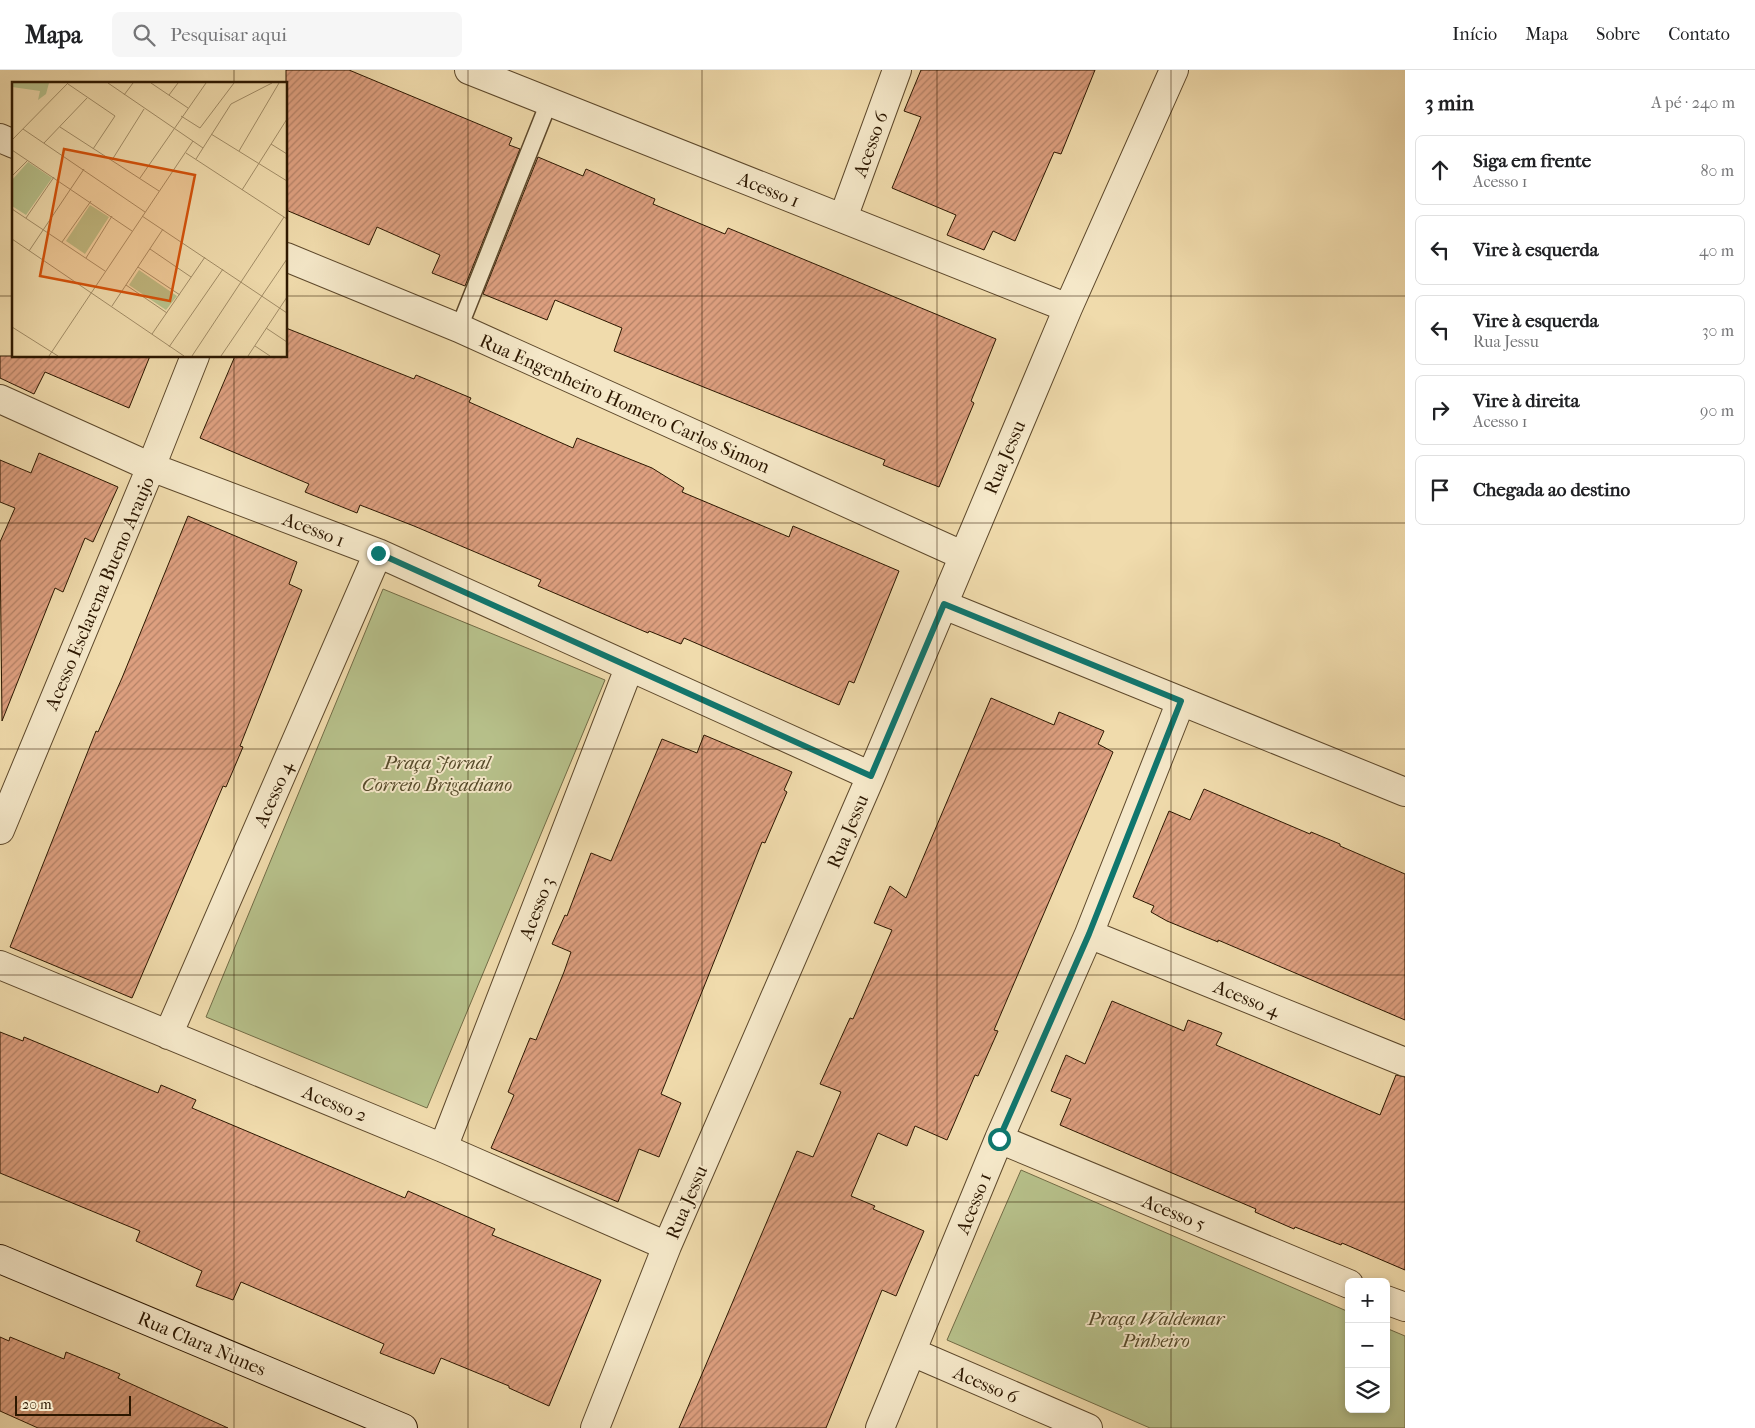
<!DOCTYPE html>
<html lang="pt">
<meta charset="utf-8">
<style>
:root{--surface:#fff;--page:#f6f6f6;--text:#202124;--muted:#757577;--line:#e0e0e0}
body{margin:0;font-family:"IM FELL French Canon",serif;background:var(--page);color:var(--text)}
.controls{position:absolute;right:15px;bottom:15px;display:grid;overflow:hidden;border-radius:8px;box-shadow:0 2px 8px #0003}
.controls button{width:45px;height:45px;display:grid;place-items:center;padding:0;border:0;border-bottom:1px solid var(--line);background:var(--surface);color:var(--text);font:25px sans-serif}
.scale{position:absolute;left:15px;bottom:12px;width:116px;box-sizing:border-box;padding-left:5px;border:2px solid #2c1700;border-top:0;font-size:14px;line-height:18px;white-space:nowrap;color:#2c1700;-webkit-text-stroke:4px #f5e8c9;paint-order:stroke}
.stop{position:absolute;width:15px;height:15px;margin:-11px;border:4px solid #0f766e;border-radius:50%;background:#fff}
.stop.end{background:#0f766e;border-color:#fff;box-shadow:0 1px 5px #0008}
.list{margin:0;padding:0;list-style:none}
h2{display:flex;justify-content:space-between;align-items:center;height:65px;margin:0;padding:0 20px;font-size:21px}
h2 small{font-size:16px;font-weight:400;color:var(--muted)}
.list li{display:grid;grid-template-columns:32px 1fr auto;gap:15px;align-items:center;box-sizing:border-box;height:70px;margin:0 10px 10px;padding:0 10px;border:1px solid var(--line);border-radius:8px}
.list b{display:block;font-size:19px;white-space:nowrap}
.list p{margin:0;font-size:16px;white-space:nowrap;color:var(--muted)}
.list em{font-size:16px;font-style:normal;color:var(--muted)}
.icon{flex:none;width:28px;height:28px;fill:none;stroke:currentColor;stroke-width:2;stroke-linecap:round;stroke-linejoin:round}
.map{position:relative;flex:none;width:1405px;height:1358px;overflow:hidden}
header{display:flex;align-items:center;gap:30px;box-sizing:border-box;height:70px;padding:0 25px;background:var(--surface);border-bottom:1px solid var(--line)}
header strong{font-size:24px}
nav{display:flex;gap:28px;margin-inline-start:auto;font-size:18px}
.search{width:350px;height:45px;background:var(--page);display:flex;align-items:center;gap:12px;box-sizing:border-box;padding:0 18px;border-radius:8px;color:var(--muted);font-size:19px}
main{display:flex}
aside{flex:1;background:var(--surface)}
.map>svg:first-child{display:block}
.park{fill:#b7c18b;stroke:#726c46}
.building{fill:url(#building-hatch);stroke:#2c1700}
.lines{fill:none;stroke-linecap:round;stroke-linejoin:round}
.lane-casing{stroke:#5d482b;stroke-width:19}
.street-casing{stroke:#5d482b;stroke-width:30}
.secondary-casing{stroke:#2c1700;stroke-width:30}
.lane{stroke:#f5e8c9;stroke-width:16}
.street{stroke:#f5e8c9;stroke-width:28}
.secondary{stroke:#f5e8c9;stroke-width:28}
.route{stroke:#0f766e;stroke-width:6}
.grid{fill:none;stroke:#2c1700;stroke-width:1;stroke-opacity:0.55}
.labels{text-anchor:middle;stroke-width:4;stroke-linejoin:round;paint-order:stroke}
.street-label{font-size:19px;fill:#2c1700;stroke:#f5e8c9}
.park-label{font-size:19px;font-style:italic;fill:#564a2a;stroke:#f5e8c9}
.inset-road{fill:none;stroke:#a28d67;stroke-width:1}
.view{fill:#d5520b;fill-opacity:0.15;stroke:#d5520b;stroke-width:2.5}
.inset-edge{fill:none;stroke:#2c1700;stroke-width:2.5}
</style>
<header>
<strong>Mapa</strong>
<div class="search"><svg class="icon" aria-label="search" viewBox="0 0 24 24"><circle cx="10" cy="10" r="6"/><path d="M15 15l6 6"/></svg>Pesquisar aqui</div>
<nav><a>Início</a><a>Mapa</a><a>Sobre</a><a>Contato</a></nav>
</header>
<main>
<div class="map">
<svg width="1405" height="1358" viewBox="0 0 1405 1358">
<defs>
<pattern id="building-hatch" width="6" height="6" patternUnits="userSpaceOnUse" patternTransform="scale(1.25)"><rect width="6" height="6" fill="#dd9f7f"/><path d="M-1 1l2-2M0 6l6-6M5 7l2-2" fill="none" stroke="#b38166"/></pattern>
</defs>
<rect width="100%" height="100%" fill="#f0dbac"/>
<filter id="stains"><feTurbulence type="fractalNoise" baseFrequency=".004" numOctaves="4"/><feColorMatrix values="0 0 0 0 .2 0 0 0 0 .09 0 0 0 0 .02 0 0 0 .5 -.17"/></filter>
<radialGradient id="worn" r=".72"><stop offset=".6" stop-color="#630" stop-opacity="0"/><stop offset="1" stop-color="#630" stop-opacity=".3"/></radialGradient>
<!-- park -->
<path class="park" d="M383,519L605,610L427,1038L206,947Z
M1021,1100L1349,1242V1339H1386V1258L1405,1266V1358H1150L947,1270Z"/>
<!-- building -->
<path class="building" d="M286,0H349L512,68L509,75L520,79L465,216L432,203L440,185L377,157L369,175L286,140Z
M921,0H1095L1061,84L1054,82L1015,171L993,161L984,180L947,165L956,145L892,118L921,47L904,41Z
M538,87L583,106L586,99L655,129L653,134L725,164L728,158L996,269L971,331L974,333L939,417L883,395L885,390L614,281L622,258L555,230L547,250L483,224Z
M286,258L414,309L416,305L471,328L469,332L573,378L577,368L652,398L684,418L682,422L789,467L793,456L899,501L854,613L849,611L839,635L684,568L681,574L649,561L648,563L538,516L541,510L414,456L360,435L357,443L305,422L309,414L200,368L235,286H286Z
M0,286H150L129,338L45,302L34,324L0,308Z
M39,383L118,417L93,472L85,468L63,522L55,518L2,651L0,472L15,438L0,432V390L31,403Z
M188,446L297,492L289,514L302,520L240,676L243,677L226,717L223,716L132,928L10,877L96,661L98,662L122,608Z
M991,628L1054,655L1059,642L1104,661L1098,674L1113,682L994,960L998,961L978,1006L975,1005L947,1070L915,1056L907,1076L878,1063L851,1126L875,1136L873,1139L924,1161L910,1193L896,1226L882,1220L826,1358H679L797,1081L813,1087L841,1022L820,1014L850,948L853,949L892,860L874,853L890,816L906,828Z
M704,665L792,702L784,720L787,722L765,773L762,772L661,1024L681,1033L659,1087L639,1079L618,1132L491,1078L514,1025L508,1022L530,968L536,970L564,902L571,882L552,874L565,845L567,846L591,783L611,791L662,669L697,683Z
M1204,719L1310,764L1311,762L1340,774V776L1405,804V950L1218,870V872L1167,851L1151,842L1154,836L1133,827L1169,741L1190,750Z
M1112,931L1184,961L1188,950L1222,963L1216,975L1380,1045L1396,1005L1405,1007V1200L1342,1173L1341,1175L1295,1157L1294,1159L1255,1142L1256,1139L1060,1055L1071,1029L1051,1021L1066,985L1085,994Z
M0,962L23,971L24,967L158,1023L161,1015L196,1030L192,1038L405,1128L408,1121L495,1159L492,1165L601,1210L549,1336L509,1318V1316L441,1288L434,1304L380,1283L384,1274L241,1212L233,1230L196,1216L202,1201L136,1171L140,1161L0,1103Z
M0,1267L9,1271L10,1267L64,1289L66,1282L120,1304L118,1308L228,1358H38L0,1341Z"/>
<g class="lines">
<!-- lane casing -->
<g class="lane-casing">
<path id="lane" d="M459,258L549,32"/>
</g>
<!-- street casing -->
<g class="street-casing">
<path id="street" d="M469,0L1068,238
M0,68L14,74
M843,148L897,0
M286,187L459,258L962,485
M0,329L151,397L378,483L871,706
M944,535L1405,722
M0,760L151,397L195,286
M1089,864L1405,992
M0,895L443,1078L667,1176
M168,965L378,483
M999,1069L1349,1214
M443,1078L629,598
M1386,1230L1405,1237
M912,1282L1088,1358
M595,1358L667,1176L871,706L1068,238L1174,0
M880,1358L999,1069L1089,864L1181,631"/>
</g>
<!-- secondary casing -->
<g class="secondary-casing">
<path id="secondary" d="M0,1189L403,1358"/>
</g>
<!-- lane -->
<use href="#lane" class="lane"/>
<!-- street -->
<use href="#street" class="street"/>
<!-- secondary -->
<use href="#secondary" class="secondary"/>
</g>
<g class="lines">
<!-- route -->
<path class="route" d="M378,483L871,706L944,534L1181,631L1089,864L999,1069"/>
</g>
<!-- grid -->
<path class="grid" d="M234,0V14M468,0V1358M702,0V1358M937,0V1358M1171,0V1358M0,226H14M286,226H1405M234,286V1358M0,453H1405M0,679H1405M0,905H1405M0,1132H1405"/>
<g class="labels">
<!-- street labels -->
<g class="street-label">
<text transform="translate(870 74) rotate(-70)" y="7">Acesso 6</text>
<text transform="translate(769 119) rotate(22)" y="7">Acesso 1</text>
<text transform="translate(625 333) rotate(24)" y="7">Rua Engenheiro Homero Carlos Simon</text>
<text transform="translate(1004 387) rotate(-67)" y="7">Rua Jessu</text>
<text transform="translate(314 459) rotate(21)" y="7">Acesso 1</text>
<text transform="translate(99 523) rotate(-67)" y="7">Acesso Esclarena Bueno Araujo</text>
<text transform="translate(273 724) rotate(-66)" y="7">Acesso 4</text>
<text transform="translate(847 761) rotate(-67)" y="7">Rua Jessu</text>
<text transform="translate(536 838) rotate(-69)" y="7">Acesso 3</text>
<text transform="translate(1247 928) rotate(22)" y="7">Acesso 4</text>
<text transform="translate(335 1033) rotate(22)" y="7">Acesso 2</text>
<text transform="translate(686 1132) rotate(-67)" y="7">Rua Jessu</text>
<text transform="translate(973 1133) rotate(-68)" y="7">Acesso 1</text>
<text transform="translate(1174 1142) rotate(22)" y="7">Acesso 5</text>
<text transform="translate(202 1273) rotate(23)" y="7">Rua Clara Nunes</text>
<text transform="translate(986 1314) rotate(23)" y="7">Acesso 6</text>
</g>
<!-- park labels -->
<g class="park-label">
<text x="437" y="699">Praça Jornal<tspan x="437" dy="22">Correio Brigadiano</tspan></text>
<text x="1156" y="1255">Praça Waldemar<tspan x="1156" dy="22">Pinheiro</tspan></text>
</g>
</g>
<!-- overview -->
<g transform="translate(12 12)">
<rect width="275" height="275" fill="#f0dbac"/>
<path d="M0,1H37L34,12L26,18L28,9L0,5Z" fill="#b7c18b"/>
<path d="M16,80L40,96L14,133L0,124V98ZM78,123L97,135L73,172L54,159ZM127,188L165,214L154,228L117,203Z" fill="#b7c18b"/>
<path class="inset-road" d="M96,1L191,66M139,1L176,26M56,2L103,34L81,67M112,13L121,1M157,13L166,1M169,34L188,46L222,1M48,45L147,109M11,47L133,130M199,52L275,99M0,58L56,1M32,61L75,16M259,62L275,72M0,68L120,149M227,69L267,1M174,71L275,137M184,77L219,22L260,1M100,78L132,27M0,94L16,78M128,96L194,1M230,108L275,37M0,127L93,189M130,134L275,231M14,136L42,95M0,157L172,274M50,160L79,119M138,167L179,195M17,169L72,87M74,176L100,134M126,185L168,213M114,203L155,231M100,224L151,147M0,245L46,274M254,246L275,260M140,252L193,175M243,264L258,274M157,265L211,187M37,274L181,59M180,274L272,135M209,274L275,177M236,274L275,215"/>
<path class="view" d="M52,67L183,93L158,219L28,194Z"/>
<rect width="275" height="275" class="inset-edge"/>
</g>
<rect width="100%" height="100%" filter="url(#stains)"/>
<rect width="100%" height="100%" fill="url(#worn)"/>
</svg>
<div class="controls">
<button>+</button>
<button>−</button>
<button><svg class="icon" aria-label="layers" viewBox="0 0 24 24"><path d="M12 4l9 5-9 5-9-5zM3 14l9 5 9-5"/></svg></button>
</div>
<div class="scale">20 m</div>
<div class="stop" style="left:999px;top:1069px"></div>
<div class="stop end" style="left:378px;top:483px"></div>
</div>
<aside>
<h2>3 min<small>A pé · 240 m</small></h2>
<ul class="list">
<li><svg class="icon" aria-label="ahead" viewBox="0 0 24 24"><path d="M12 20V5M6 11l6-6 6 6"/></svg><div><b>Siga em frente</b><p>Acesso 1</p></div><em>80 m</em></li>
<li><svg class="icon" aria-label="left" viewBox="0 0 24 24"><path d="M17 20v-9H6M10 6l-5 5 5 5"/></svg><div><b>Vire à esquerda</b></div><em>40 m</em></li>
<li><svg class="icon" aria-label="left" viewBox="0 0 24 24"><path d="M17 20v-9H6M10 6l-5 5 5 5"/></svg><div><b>Vire à esquerda</b><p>Rua Jessu</p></div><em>30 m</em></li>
<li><svg class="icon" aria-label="right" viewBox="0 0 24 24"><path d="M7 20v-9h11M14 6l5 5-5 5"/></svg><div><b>Vire à direita</b><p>Acesso 1</p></div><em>90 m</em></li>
<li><svg class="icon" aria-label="arrive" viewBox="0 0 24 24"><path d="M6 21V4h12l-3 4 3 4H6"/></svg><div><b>Chegada ao destino</b></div></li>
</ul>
</aside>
</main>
